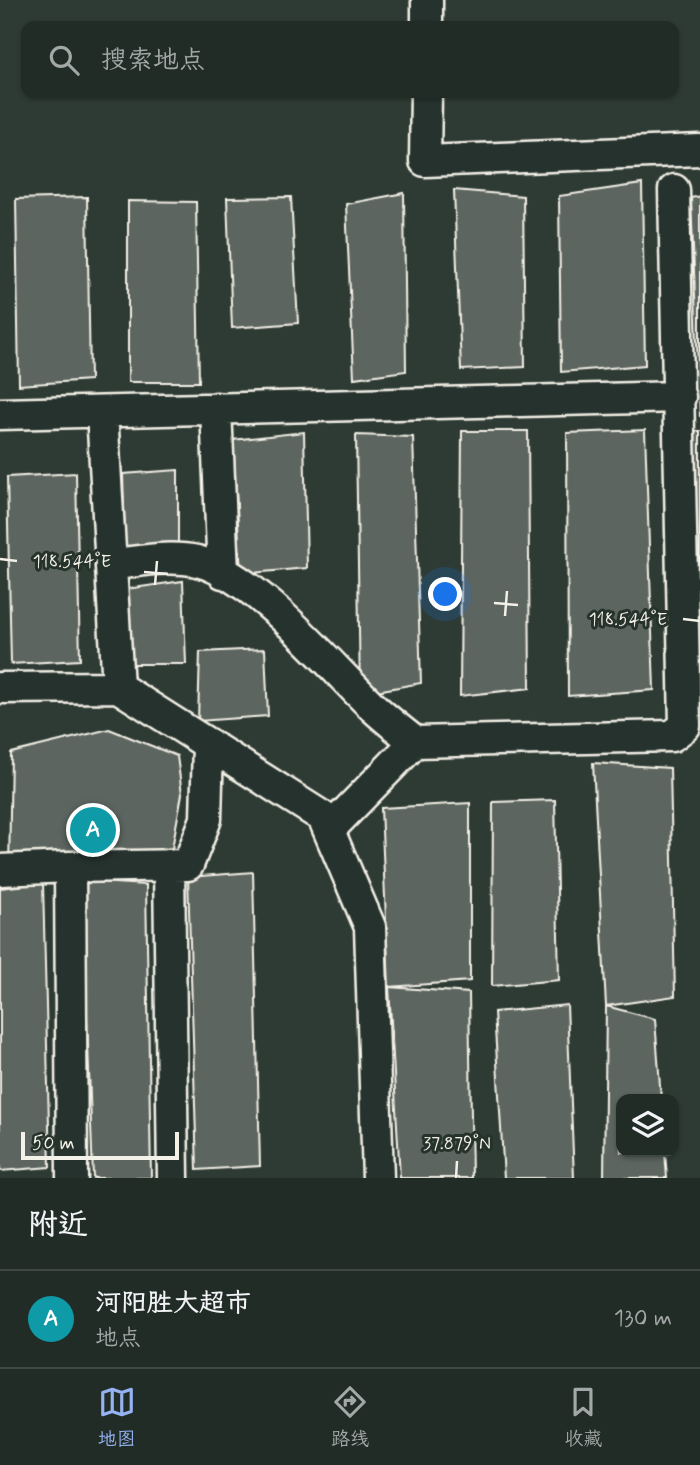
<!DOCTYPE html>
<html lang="zh">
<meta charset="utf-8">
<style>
:root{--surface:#222c27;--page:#2a342f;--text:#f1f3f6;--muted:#a2a7a7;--line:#3f4844;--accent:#95b2f1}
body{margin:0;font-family:Mynerve,"LXGW WenKai TC",sans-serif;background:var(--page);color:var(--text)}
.controls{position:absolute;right:21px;bottom:21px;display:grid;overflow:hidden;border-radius:14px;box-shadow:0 2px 5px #0004}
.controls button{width:63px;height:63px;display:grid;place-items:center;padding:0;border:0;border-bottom:2px solid var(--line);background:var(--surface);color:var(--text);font:35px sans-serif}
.scale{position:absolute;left:21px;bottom:18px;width:158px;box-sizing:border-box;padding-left:7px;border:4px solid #f4f1e8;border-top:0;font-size:19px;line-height:24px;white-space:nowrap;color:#f4f1e8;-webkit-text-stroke:5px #26332d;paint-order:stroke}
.you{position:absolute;left:446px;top:595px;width:24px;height:24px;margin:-18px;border:5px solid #fff;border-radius:50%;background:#1a73e8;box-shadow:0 0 0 10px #1a73e833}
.badge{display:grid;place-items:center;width:46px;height:46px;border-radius:50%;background:var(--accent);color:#fff;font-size:23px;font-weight:700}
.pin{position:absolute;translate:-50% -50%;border:4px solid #fff;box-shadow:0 2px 7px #0006}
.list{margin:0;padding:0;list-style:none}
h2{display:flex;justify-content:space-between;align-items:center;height:91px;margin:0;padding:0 28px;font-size:30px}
h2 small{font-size:23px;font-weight:400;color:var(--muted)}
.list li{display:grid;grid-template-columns:46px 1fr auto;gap:21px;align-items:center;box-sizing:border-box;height:98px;padding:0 28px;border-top:2px solid var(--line)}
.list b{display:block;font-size:26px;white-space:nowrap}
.list p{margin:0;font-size:23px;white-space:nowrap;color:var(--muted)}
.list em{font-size:23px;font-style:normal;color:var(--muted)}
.icon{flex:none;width:38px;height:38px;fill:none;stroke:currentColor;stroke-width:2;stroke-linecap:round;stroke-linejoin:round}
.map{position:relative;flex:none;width:700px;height:1178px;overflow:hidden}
.search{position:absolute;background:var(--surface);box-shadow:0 2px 5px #0004;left:21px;right:21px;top:21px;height:77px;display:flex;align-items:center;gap:18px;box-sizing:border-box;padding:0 24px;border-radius:14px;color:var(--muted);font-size:26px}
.sheet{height:189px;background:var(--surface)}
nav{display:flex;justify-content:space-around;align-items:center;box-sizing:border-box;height:98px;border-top:2px solid var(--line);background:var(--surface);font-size:19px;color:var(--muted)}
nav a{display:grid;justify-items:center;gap:4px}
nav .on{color:var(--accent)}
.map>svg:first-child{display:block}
.building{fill:#5c655e;stroke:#f4f1e8;stroke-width:2}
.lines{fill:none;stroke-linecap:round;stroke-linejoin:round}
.minor-casing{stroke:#f4f1e8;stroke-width:35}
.minor{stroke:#26332d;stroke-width:30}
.ticks{fill:none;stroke:#f4f1e8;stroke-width:2.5}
.ticks-label{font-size:18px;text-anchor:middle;fill:#f4f1e8;stroke:#26332d;stroke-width:6;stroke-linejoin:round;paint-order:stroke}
</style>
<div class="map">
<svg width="700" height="1178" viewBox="0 0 700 1178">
<rect width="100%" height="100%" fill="#2e3b34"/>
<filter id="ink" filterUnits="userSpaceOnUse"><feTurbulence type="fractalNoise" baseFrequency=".0143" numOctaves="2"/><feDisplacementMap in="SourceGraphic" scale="14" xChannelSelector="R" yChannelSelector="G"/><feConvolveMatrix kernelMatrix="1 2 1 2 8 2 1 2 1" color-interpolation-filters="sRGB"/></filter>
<g filter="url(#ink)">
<!-- building -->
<path class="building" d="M642,184L645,365L561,372L559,196Z
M454,190L523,196L525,367L461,370Z
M404,193L406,371L354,378L346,204Z
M700,196V417L691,198Z
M87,197L90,380L19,385L16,199Z
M291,197L298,323L232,328L227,198Z
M128,201L196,202L199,382H128Z
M645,430L654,690L568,696L567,433Z
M462,431H528L530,688L460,696Z
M693,431H700V618Z
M304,432L307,568L241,574L233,440Z
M356,435L413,437L421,683L360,694Z
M178,470V544L125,547L123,474Z
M76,473L80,660L11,664L7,477Z
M183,581L186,664H128L126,589Z
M265,649L268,716L198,721L200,652Z
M109,729L177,756L182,794L169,865L9,870L11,753Z
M593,763L670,768L675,996L606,1006Z
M555,800L559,980L492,986L493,802Z
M470,803V981L389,987L381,808Z
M253,872L260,1166L197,1170L188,877Z
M82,881L146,885L151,1178H93Z
M43,883L50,1167L0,1171V888Z
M389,987L469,993L472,1178H400Z
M567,1005L574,1178H504L494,1012Z
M606,1006L655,1019L661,1099H621V1152H665L667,1178H604Z"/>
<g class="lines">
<!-- minor casing -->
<g class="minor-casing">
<path id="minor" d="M427,26V0
M426,93L425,161L700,150
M216,408L223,573
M102,412L118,687
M0,414L680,397
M111,565C138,561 169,555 197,561C255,575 330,666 374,708C387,720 401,731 415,742
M0,688L118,687L323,817L370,927L378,1178
M329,830L415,742L672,736L685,726L674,190
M169,865L173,1178
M70,867L188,865L206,819L208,745
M0,870L70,867L72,1178"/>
</g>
<!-- minor -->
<use href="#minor" class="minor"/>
</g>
</g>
<!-- ticks -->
<path class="ticks" d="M0,559L17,561M144,572L168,574M155,585L157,561M494,603L518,605M505,616L507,591M683,619L700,621M456,1178L457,1161"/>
<g class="ticks-label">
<text x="72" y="567">118.544°E</text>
<text x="628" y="625">118.544°E</text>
<text x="457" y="1149">37.879°N</text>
</g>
</svg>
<div class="controls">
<button><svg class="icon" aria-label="layers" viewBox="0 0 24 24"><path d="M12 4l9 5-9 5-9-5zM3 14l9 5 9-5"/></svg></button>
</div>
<div class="scale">50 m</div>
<div class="you"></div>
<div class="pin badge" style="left:93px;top:830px;background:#0f9aa8">A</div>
<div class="search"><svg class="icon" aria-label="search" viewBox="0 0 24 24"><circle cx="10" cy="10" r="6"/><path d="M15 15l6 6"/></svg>搜索地点</div>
</div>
<section class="sheet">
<h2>附近<small></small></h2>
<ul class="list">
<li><span class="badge" style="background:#0f9aa8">A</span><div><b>河阳胜大超市</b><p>地点</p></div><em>130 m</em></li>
</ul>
</section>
<nav>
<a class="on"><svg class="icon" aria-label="map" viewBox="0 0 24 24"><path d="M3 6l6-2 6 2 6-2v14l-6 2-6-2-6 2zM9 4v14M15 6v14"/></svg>地图</a>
<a><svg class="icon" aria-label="directions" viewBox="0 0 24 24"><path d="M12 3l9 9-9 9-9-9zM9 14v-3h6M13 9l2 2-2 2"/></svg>路线</a>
<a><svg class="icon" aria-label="saved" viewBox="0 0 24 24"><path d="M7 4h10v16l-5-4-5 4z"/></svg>收藏</a>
</nav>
